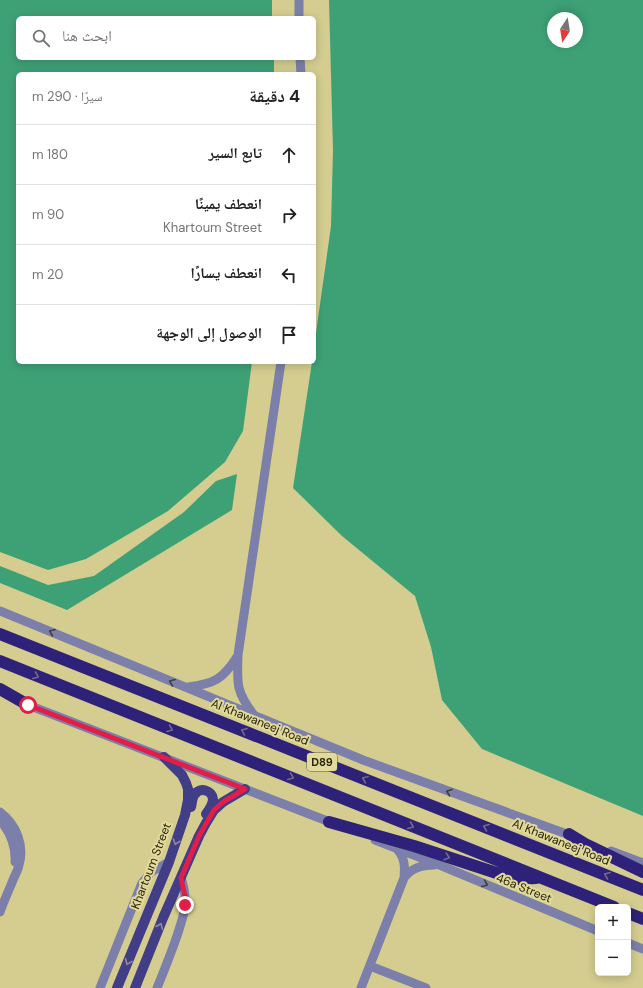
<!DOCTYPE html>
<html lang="ar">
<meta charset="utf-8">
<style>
:root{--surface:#fff;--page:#f2f2f2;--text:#202124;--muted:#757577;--line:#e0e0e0}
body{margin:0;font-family:"DM Sans","Noto Naskh Arabic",sans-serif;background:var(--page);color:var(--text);direction:rtl}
.controls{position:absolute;right:12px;bottom:12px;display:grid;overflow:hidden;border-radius:6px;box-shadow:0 2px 10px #0003}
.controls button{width:36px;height:36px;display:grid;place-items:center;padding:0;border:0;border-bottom:1px solid var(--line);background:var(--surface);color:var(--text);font:20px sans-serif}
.compass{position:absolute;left:547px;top:12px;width:36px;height:36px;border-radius:50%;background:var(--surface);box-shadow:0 2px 10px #0003;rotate:192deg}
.stop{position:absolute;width:12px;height:12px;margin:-9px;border:3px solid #e11d48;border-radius:50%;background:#fff}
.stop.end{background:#e11d48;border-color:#fff;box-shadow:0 1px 4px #0008}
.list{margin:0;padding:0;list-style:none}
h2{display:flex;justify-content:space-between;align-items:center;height:52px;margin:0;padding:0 16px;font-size:17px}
h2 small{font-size:13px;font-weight:400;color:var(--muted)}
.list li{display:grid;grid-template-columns:26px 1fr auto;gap:12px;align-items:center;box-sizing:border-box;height:60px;padding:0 16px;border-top:1px solid var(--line)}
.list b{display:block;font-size:15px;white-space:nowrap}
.list p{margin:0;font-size:13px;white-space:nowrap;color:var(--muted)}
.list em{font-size:13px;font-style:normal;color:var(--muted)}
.icon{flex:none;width:22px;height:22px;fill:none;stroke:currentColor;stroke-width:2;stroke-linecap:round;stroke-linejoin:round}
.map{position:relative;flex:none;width:643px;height:988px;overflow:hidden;direction:ltr}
.search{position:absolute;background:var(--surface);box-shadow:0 2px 10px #0003;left:16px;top:16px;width:300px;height:44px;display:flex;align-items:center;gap:10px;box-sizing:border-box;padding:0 14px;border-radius:6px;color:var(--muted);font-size:15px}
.panel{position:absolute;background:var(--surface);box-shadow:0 2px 10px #0003;left:16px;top:72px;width:300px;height:292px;border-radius:6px;direction:rtl}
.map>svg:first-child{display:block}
.forest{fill:#3ea176;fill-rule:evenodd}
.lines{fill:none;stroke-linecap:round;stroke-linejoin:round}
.minor{stroke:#7c7fa9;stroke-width:9}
.major{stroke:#413d87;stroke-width:10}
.highway{stroke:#2e2179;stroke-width:12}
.oneway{stroke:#42403b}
.oneway2{stroke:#766b87}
.oneway3{stroke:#928c91}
.route{stroke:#e11d48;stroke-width:5}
.labels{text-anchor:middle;stroke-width:4;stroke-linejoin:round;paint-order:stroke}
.shield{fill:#e2da9b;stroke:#605b37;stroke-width:1}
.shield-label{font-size:11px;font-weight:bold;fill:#29250c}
.street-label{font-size:12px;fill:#29250c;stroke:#e2da9b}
</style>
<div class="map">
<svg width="643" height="988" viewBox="0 0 643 988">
<rect width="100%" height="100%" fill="#d4cd8f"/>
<!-- forest -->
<path class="forest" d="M0,0H272V18H18V58H274V74H18V362H252L243,431L225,462L168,511L86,559L48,570L0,552Z
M329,0H643V816L482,749L442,700L431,647L415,596L342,536L293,488L312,362H314V347L331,226L333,150ZM553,18H577V42H553Z
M237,474L232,510L67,610L0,583V566L48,585L94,576L184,512L216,481Z"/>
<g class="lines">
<!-- minor -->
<path class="minor" d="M299,0V18
M300,58L301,74
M0,611L363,760L575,837
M188,687C214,684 223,679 237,657
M23,703L335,824
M254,715C236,692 237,684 238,655L281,362
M0,812C16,824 25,845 19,865C18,870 15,875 13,880C9,890 4,901 0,912
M0,820C10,832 16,846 15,862
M375,840L442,866L598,931
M611,851L643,863
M404,878C411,868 422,865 434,865
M628,943L643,949
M370,966L426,988
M100,988L142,883L151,872L169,862
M157,988C164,971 171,953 177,936C180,926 184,916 185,906C186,896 184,887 181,878
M361,988L404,878C405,866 405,858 397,849"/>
<!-- major -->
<path class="major" d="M191,807C192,803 192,797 195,794C200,787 212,790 213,799C213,804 209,810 206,814
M117,988L169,862L185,815L188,800V789L186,783L182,775L164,757
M135,988L163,918L199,836L206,823L214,810L223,802L245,789"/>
<!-- highway -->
<path class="highway" d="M0,634L643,890
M0,661L614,907
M0,689L28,705
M329,822L414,846L512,878L520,879L536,878
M569,834L587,845L643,872
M628,913L643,919"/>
</g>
<!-- one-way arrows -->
<defs><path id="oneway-chevron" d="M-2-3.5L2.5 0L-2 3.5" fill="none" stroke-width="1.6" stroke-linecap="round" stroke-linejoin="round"/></defs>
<g class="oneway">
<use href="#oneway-chevron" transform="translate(52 632) rotate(-158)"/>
<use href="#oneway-chevron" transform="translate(172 682) rotate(-158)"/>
<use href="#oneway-chevron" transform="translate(449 792) rotate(-160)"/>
<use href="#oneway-chevron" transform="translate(485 884) rotate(23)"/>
</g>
<g class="oneway2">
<use href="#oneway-chevron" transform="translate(36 676) rotate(22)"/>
<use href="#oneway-chevron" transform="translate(170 729) rotate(22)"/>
<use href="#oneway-chevron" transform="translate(244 731) rotate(-158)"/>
<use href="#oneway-chevron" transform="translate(291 777) rotate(22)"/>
<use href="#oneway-chevron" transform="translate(365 779) rotate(-158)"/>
<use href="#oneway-chevron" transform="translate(411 826) rotate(22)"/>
<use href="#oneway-chevron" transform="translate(486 827) rotate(-158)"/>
<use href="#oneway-chevron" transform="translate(447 857) rotate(18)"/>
<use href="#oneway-chevron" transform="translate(607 875) rotate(-158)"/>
</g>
<g class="oneway3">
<use href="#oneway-chevron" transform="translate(176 842) rotate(109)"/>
<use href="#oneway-chevron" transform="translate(160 926) rotate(-67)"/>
<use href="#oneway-chevron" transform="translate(128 962) rotate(112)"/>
</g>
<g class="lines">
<!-- route -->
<path class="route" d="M28,705L245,789L223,802L214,810L199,836L181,878L185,896V905"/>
</g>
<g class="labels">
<!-- shield labels -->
<rect class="shield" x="307" y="753" width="30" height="18" rx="3"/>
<g class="shield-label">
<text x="322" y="766">D89</text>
</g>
<!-- street labels -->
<g class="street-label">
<text transform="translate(260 722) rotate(22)" y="4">Al Khawaneej Road</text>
<text transform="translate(561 842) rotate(22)" y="4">Al Khawaneej Road</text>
<text transform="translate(151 866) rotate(-69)" y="4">Khartoum Street</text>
<text transform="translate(524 888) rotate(22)" y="4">46a Street</text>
</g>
</g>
</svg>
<div class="controls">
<button>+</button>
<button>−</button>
</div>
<svg class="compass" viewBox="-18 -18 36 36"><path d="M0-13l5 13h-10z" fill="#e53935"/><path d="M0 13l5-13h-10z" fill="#757577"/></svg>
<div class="stop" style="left:28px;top:705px"></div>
<div class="stop end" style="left:185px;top:905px"></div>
<div class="search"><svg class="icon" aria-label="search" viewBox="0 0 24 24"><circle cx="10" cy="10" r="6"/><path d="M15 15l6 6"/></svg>ابحث هنا</div>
<section class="panel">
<h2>4 دقيقة<small>سيرًا · 290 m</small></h2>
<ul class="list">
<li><svg class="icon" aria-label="ahead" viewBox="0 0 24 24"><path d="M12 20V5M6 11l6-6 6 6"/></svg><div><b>تابع السير</b></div><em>180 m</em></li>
<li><svg class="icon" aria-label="right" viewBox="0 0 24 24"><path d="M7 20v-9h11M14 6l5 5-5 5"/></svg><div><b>انعطف يمينًا</b><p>Khartoum Street</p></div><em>90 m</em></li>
<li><svg class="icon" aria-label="left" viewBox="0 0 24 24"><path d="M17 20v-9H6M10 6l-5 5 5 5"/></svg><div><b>انعطف يسارًا</b></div><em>20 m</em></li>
<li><svg class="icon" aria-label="arrive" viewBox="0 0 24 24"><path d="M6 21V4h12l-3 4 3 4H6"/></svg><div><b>الوصول إلى الوجهة</b></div></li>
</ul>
</section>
</div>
